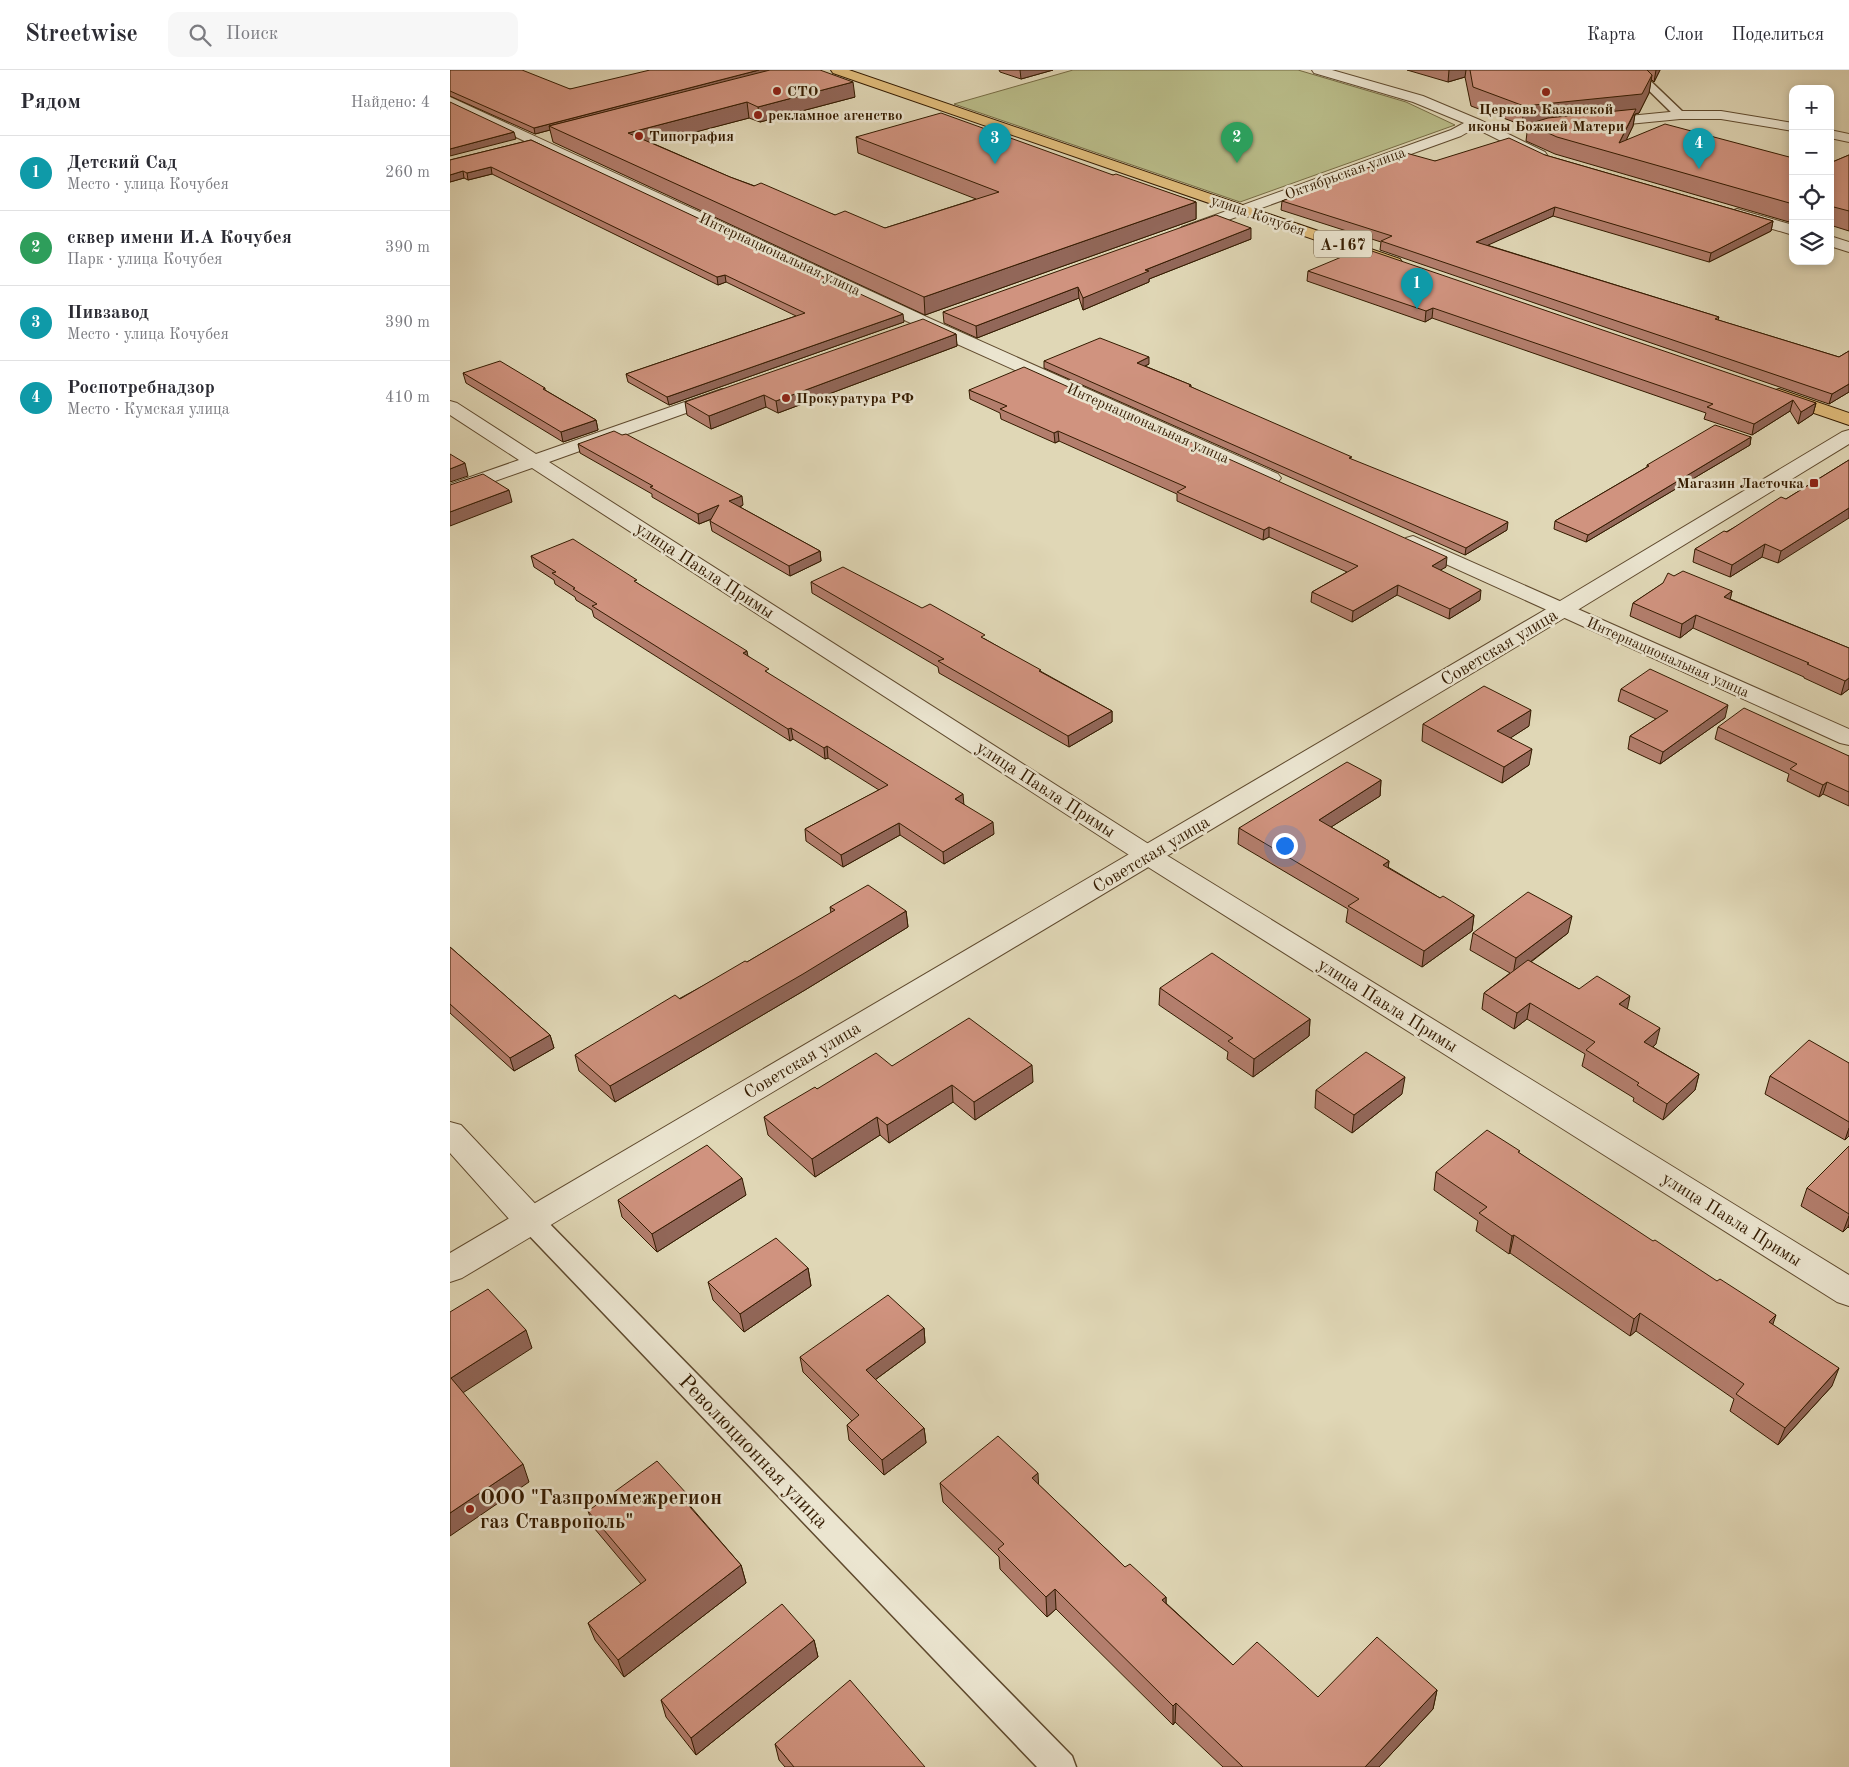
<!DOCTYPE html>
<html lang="ru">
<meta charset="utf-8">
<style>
:root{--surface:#fff;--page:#f7f7f7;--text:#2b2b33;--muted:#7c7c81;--line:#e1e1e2;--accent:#8f2418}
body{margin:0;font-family:"Old Standard TT",serif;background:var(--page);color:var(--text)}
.controls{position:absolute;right:15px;top:15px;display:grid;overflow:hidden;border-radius:10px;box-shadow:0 2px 8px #0003}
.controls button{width:45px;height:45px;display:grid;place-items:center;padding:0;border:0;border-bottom:1px solid var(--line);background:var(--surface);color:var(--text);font:25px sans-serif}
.you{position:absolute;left:834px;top:775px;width:18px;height:18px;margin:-12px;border:4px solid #fff;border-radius:50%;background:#1a73e8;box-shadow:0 0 0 8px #1a73e833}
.badge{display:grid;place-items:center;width:32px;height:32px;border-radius:50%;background:var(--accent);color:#fff;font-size:16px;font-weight:700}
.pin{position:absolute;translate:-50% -41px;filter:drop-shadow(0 1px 2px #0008)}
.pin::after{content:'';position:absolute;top:26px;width:18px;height:15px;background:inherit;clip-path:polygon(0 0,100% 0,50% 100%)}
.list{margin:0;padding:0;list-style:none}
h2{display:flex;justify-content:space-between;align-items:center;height:65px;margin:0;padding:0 20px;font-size:21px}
h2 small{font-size:16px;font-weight:400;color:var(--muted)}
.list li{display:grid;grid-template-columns:32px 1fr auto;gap:15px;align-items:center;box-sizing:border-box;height:75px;padding:0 20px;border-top:1px solid var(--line)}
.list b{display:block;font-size:19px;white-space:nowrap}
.list p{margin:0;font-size:16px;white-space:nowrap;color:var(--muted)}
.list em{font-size:16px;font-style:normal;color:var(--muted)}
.icon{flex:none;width:28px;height:28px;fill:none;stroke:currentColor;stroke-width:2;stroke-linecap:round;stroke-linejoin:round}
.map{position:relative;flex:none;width:1399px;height:1697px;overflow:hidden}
header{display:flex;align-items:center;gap:30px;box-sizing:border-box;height:70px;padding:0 25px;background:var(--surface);border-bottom:1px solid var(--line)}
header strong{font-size:24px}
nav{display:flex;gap:28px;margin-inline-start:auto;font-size:18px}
.search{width:350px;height:45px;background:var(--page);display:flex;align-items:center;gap:12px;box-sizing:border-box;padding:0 18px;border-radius:10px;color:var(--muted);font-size:19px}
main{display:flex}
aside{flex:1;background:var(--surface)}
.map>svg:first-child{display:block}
.green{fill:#b9bc89;stroke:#766c44}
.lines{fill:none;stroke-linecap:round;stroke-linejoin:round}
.service-casing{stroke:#5f4a2e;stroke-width:3}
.minor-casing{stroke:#5f4a2e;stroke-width:2}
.tertiary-casing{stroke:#5f4a2e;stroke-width:2}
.primary-casing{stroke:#341b00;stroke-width:2}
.service{fill:#ebe5d0;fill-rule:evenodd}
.minor{fill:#ebe5d0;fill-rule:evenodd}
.tertiary{fill:#ebe5d0;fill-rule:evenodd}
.primary{fill:#e0bc7b;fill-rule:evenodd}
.wall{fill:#b37e6d;stroke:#341b00}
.shaded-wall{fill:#926759;stroke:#341b00}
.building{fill:#d0937f;stroke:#341b00}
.poi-dot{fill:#8f2418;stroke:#ebe5d0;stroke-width:2}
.labels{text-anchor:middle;stroke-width:5;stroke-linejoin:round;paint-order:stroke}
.far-poi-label{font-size:15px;font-weight:bold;fill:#341b00;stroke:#ebe5d0;text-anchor:start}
.far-street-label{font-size:15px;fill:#341b00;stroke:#ebe5d0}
.shield{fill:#ebe5d0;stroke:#6b583e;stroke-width:1}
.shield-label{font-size:16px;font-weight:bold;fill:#341b00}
.street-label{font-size:18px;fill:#341b00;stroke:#ebe5d0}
.near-street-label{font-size:21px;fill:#341b00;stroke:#ebe5d0}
.near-poi-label{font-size:21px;font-weight:bold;fill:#341b00;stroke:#ebe5d0;text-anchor:start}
</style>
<header>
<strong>Streetwise</strong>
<div class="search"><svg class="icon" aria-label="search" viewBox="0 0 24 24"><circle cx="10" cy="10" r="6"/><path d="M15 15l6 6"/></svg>Поиск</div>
<nav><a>Карта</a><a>Слои</a><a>Поделиться</a></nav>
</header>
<main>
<aside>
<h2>Рядом<small>Найдено: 4</small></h2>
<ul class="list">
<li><span class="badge" style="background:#0f9aa8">1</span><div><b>Детский Сад</b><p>Место · улица Кочубея</p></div><em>260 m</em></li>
<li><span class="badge" style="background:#2e9e5b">2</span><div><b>сквер имени И.А Кочубея</b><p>Парк · улица Кочубея</p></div><em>390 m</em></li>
<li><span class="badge" style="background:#0f9aa8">3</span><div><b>Пивзавод</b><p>Место · улица Кочубея</p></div><em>390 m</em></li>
<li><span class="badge" style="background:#0f9aa8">4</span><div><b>Роспотребнадзор</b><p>Место · Кумская улица</p></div><em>410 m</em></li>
</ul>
</aside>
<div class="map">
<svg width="1399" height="1697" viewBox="0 0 1399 1697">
<rect width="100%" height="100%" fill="#e0d7b6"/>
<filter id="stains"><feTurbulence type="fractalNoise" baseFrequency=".004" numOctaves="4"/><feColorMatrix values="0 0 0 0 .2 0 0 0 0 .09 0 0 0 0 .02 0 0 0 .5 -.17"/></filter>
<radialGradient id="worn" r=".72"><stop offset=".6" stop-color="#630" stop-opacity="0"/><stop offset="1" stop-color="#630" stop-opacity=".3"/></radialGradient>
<!-- green -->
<path class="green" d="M623,0H848L956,32L1005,55L790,132L504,34Z"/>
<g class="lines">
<!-- service casing -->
<g class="service-casing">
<path id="service" d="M1178,0H1189L1234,43L1235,45L1234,47H1226Z
M81,1141L90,1144L622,1686L626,1697H587L72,1158L68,1151L72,1144Z"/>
</g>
<!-- minor casing -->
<g class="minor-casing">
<path id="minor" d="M862,0H882L973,26L1030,50L1095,82L1097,85L1095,88H1085L1025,58L1011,66L742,163H732L729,160L732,157L1001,60L1014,53L963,32L864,3Z
M0,27L479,248L828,404L831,408L828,412L821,414L814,412L467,256L0,36Z
M1230,41H1271L1343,53V61L1271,49H1230L1148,57L1141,53L1148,49Z
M1380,60L1399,64V72L1380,68Z
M1287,139L1343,155V165L1282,147L1279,144L1282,141Z
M1380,166L1399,172V182L1380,176Z
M272,319L278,320L281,324L278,328L99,392L708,780L1399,1205V1236L1387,1232L690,792L82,398L0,427V414L69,390L0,345V331L7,333L86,384Z
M963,466L1399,659V675L1390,673L956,476L953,472L956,468Z
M0,1052L11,1055L93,1142L97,1151L93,1160L81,1164L69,1160L0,1083Z"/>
</g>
<!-- tertiary casing -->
<g class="tertiary-casing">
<path id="tertiary" d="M1399,360V374L1121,544L12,1208L0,1212V1183L1105,534L1392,362Z"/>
</g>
<!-- primary casing -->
<g class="primary-casing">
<path id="primary" d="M381,0H399L950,189L952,192L950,195H938L383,3Z
M1329,319L1399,343V355L1323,329L1320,325L1323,321Z"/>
</g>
<!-- service -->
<use href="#service" class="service"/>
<!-- minor -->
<use href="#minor" class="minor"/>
<!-- tertiary -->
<use href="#tertiary" class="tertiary"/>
<!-- primary -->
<use href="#primary" class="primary"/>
</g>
<!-- wall -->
<path class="wall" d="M0,0L120,19L405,27L310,52L299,48L202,73L280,107L385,145L435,158L526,129L408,83L406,67L663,105L746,132V149L475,245L103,72L100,60L85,64L0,26Z
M549,0H603L571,9L550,2Z
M957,0H1210L1204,12L1201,9L1199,23L1189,43L1185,44L1183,56L1176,70L1343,88V150L1339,152L1105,84L1076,71L1078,54L1072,55L1021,36L1015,7L998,12Z
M81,70L454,252L219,335L178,312L176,304L346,246L276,212L268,215L42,104L18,110L14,108L0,112V90Z
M1095,85L1323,151L1321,161L1259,192L1103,146L1037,175L1269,247L1268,250L1389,287L1399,281V322L1379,334L930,180L931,172L831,140L832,131L985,91Z
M1399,85V161L1380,155V93Z
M801,169L699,209V212L633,240L629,228L527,268L494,253L493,242Z
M858,201L1366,333L1363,344L1348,354L1340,341L1302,365L1254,349L1256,343L982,248L975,252L857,211Z
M506,264L507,276L328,343L316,337L261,359L237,345L235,332Z
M594,291L699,294L695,296L741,315V317L1057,460L1015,485L594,298Z
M13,303L95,318V320L146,350L148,360L113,372L16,313Z
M519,320L996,497L990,500L1030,530L999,549L947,525L902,552L861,532L862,522L897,502L819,467L813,470L727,431V424L609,371L605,373L551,349L550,343L520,329Z
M1301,367L1300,375L1136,472L1104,459L1105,451L1197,397V395Z
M128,374L293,435L290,437L370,481L371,491L340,506L262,461L260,451L262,449L249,454L202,427V424L130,383Z
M1399,390L1328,493L1312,487L1280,507L1243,492L1245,479L1336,429Z
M81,486L187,513L298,586L319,604L514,734L544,764L494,794L450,765L393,797L356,771L355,759L429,720L378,688L375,689L343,669L340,671L144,547L142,540L126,530L125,527L105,514L104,510L84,497Z
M1224,506L1282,521L1280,529L1399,578V619L1391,625L1354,608V607L1243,558L1230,568L1180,546L1183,533Z
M361,512L535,569L592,602L662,641V652L619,677L489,603L488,597L362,523Z
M1171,619L1275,648L1210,694L1178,679L1180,666L1206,649L1168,631Z
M973,654L1079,656L1060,668L1079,695L1052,713L972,671Z
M1268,657L1399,686V736L1373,724L1369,727L1337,711L1339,704L1265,669Z
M931,710L930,726L881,757L939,791L938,797L990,828L1024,845L1022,861L972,897L896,852L898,839L788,774L789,758Z
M380,837L456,841L458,857L355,920L165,1032L129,1001L125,985L297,892L381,843Z
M1023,863H1118L1081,892L1129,919L1177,939L1206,974L1203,977L1249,1004L1245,1020L1213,1050L1183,1031L1184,1028L1132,996L1135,984L1077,949L1064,959L1032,939L1034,923L1060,903L1020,880Z
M0,877L100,965L104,978L64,1001L0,943Z
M710,918L860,949L859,966L803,1007L777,989L778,982L709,935Z
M1399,993V1066L1395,1070L1315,1024L1320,1006Z
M442,996L583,1012L525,1050L503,1032L439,1073L430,1065L365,1107L318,1065L314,1047L367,1019Z
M866,1020L952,1024L902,1063L865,1038Z
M1399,1076V1158L1398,1157L1393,1162L1351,1136L1357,1118Z
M1069,1083L1323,1255L1382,1316L1328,1375L1280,1341L1284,1329L1186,1261L1180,1266L1060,1183L1059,1184L1026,1161L1028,1151L984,1120L986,1102Z
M296,1125L207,1182L172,1147L168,1130Z
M358,1198L361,1216L294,1262L263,1230L258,1212Z
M474,1258L475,1273L425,1310L474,1358L476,1373L434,1405L399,1370L397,1355L402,1351L353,1302L350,1287Z
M490,1413L589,1415L675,1497L716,1527V1533L783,1595L868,1627L987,1620L983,1639L929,1697H773L725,1652L723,1655L606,1539L597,1547L550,1499L549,1487L493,1432Z
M237,1424L241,1437L291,1495L296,1513L174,1607L145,1570L138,1553L191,1514L144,1458L138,1441Z
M364,1570L368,1587L246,1685L216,1647L211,1630Z
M325,1674L475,1697H335L329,1690Z"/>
<!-- shaded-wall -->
<path class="shaded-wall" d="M309,0H332L99,56L100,60L85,64L84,58Z
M570,0H603L571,9Z
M999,0H1016L1015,7L998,12Z
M1206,0H1210L1204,12Z
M1202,5L1199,23L1189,43L1185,44L1183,56L1169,85V73L1184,44L1072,55L1074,36Z
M403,12L405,27L310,52L308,37Z
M297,32L299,48L181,79L178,63Z
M64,62L66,69L0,86V79Z
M41,97L42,104L18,110L17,103Z
M13,101L14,108L0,112V105Z
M746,132V149L475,245L474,227Z
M1343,134V150L1339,152Z
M1105,137L1103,146L1025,181L1026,172Z
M1323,151L1321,161L1259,192L1261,183Z
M801,158V169L699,209V212L633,240V228L695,200Z
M275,205L276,212L268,215L267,207Z
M628,217L629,228L527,268L526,256Z
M983,238L982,248L975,252L976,241Z
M453,244L454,252L219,335L217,327Z
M506,264L507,276L328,343L326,331Z
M699,287V294L687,300V293Z
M1399,314V322L1379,334L1382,324Z
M314,325L316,337L261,359L259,346Z
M1343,330L1340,341L1302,365L1304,354Z
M1366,333L1363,344L1348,354L1351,342Z
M146,350L148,360L113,372L111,362Z
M608,361L609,371L605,373L604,363Z
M1301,367L1300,375L1136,472L1138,465Z
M15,393L18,406L0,412V399Z
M59,420L62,432L0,456V442Z
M292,426L293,435L281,441L279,431Z
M269,435L271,445L249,454L248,444Z
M1399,438V448L1328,493L1331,481Z
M1058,452L1057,460L1015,485L1016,478Z
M819,457V467L813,470L814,460Z
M1315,474L1312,487L1280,507L1282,495Z
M370,481L371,491L340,506L339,496Z
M997,487L996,497L980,506L982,496Z
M948,515L947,525L902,552L903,541Z
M1031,520L1030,530L999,549L1000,539Z
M1282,521L1279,535L1274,527Z
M1246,545L1243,558L1230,568L1232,554Z
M297,581L299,592L293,583Z
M1399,608V619L1391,625L1395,611Z
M1278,635L1275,648L1210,694L1213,682Z
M1081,640L1079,656L1045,678L1047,661Z
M662,641V652L619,677L618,666Z
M341,658L343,669L340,671L338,659Z
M377,676L378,688L375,689L374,678Z
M1082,679L1079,695L1052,713L1054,697Z
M931,710L930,726L867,766L869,750Z
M1377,712L1373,724L1369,727L1373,715Z
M513,724L514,736L505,729Z
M543,752L544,764L494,794L493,782Z
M449,753L450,765L393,797L391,785Z
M939,791L937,807L933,795Z
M456,841L458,857L355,920L165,1032L160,1016Z
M1024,845L1022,861L972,897L974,881Z
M1122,846L1118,863L1063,905L1066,888Z
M1180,926L1177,941L1169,934Z
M1080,933L1077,949L1064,959L1067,943Z
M860,949L859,966L803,1007L804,989Z
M1210,958L1206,974L1190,988L1194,972Z
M100,965L104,978L64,1001L60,988Z
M582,995L583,1012L525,1050L524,1032Z
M1249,1004L1245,1020L1213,1050L1217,1034Z
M955,1007L952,1024L902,1063L904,1045Z
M502,1015L503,1032L439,1073L437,1055Z
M427,1047L430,1065L365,1107L362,1089Z
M1399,1058V1066L1395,1070Z
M292,1108L296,1125L207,1182L202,1164Z
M1399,1146V1154L1398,1157L1393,1162Z
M1064,1165L1060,1183L1059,1184L1062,1166Z
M358,1198L361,1216L294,1262L290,1244Z
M1190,1243L1186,1261L1180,1266L1184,1249Z
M1326,1245L1320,1263L1319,1252Z
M474,1258L475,1273L418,1315L416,1300Z
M76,1260L82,1278L8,1326L1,1308Z
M1389,1298L1382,1316L1328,1375L1335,1358Z
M474,1358L476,1373L434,1405L432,1390Z
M73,1394L79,1412L0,1466V1443Z
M588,1403L589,1423L582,1408Z
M237,1424L242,1442L232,1428Z
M291,1495L296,1513L174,1607L168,1590Z
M605,1519L606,1539L597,1547L596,1527Z
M716,1527V1546L712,1530Z
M364,1570L368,1587L246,1685L241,1668Z
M987,1620L983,1639L929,1697H915Z
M726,1633L725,1652L723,1655V1636Z"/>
<!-- building -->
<path class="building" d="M0,0H72L120,19L200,0H309L84,58L0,21Z
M320,0H370L403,12L308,37L297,32L178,63L280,107L304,116L311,113L385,145L395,141L435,158L549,122L406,67L491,43L663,105L666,104L746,132L474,227L99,56Z
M1020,0H1197L1202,5L1192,24L1074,36L1023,17Z
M0,32L64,62L0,79Z
M1186,39L1169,73L1215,54L1343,88V134L1107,67L1078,54L1098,48Z
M1059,68L1095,85L1323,151L1261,183L1105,137L1026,172L1269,247L1265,249L1389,287L1399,281V314L1382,324L931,171L942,166L832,131L956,83L985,91Z
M81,70L453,244L217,327L176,304L355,243L275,205L267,207L41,97L17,103L13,101L0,105V90Z
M1399,85V141L1380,136V93Z
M766,145L801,158L695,200L699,201L633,228L628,217L526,256L493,242Z
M913,178L1366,333L1351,342L1343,330L1304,354L1257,337L1263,334L983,238L976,241L858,201Z
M473,249L506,264L326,331L314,325L259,346L235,332Z
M650,268L699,287L687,293L741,315L739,316L902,387L899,388L1058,452L1016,478L594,291Z
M50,291L95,318L93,319L146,350L111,362L13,303Z
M574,297L997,487L982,496L1031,520L1000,539L948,515L903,541L862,522L908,496L819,457L814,460L727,422L736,417L608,361L604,363L550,339L557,336L519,320Z
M1265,355L1301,367L1138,465L1105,451L1199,396L1197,395Z
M164,361L172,365L176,364L292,426L279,431L370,481L339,496L260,451L269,435L248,444L200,417L203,416L128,374Z
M0,384L15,393L0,399Z
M1399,390V438L1331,481L1315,474L1282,495L1245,479L1274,461L1277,462L1331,427L1336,429Z
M33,404L59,420L0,442V415Z
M123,469L187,510L184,511L297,581L293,583L319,599L315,601L513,724L505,729L543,752L493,782L449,753L391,785L355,759L438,715L377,676L374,678L341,658L338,659L142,536L147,534L123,519L125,518L102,503L106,502L81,486Z
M393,497L472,538L480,534L535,565L531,567L591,600L589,601L662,641L618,666L488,591L494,589L361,512Z
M1233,501L1282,521L1274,527L1399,578V608L1395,611L1357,594L1359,593L1246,545L1232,554L1183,533L1213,513L1218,503L1224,506Z
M1200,599L1278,635L1213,682L1180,666L1218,641L1171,619Z
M1034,616L1081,640L1047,661L1082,679L1054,697L973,654Z
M1294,638L1399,686V722L1377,712L1373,715L1340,699L1347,694L1268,657Z
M897,692L931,710L869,750L939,791L933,795L990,828L993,826L1024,845L974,881L898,836L909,829L789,758Z
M418,815L456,841L353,904L160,1016L125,985L225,925L230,929L295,891L297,892L385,840L380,837Z
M1078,822L1122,846L1066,888L1023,863Z
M0,877L100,965L60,988L0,934Z
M762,883L860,949L804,989L778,971L783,968L710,918Z
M1078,890L1129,919L1147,906L1180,926L1169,934L1210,958L1194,972L1249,1004L1217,1034L1187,1015L1189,1013L1136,980L1145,972L1080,933L1067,943L1034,923Z
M519,948L582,995L524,1032L502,1015L437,1055L427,1047L362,1089L314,1047L365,1017L367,1019L426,983L442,996Z
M1359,970L1399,993V1052L1320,1006Z
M916,982L955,1007L904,1045L866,1020Z
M1037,1060L1070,1081L1068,1082L1203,1171L1205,1170L1267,1211L1270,1209L1326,1245L1319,1252L1389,1298L1335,1358L1286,1324L1294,1314L1190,1243L1184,1249L1064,1165L1062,1166L1029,1143L1037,1137L986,1102Z
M257,1075L292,1108L202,1164L168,1130Z
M1399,1076V1144L1357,1118Z
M326,1168L358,1198L290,1244L258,1212Z
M38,1219L76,1260L1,1308L73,1394L0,1443V1242Z
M438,1225L474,1258L416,1300L474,1358L432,1390L397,1355L409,1345L350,1287Z
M548,1366L588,1403L582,1408L675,1497L680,1494L716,1527L712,1530L783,1595L807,1572L868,1627L927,1567L987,1620L915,1697H793L726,1633L723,1636L605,1519L596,1527L548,1479L554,1474L490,1413Z
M207,1391L237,1424L232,1428L291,1495L168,1590L138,1553L196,1510L138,1441Z
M332,1534L364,1570L241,1668L211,1630Z
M400,1610L475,1697H344L325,1674Z"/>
<!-- markers -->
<g class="poi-dot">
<circle cx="327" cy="21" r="5"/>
<circle cx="1096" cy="22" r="5"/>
<circle cx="308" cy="45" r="5"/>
<circle cx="189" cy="66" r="5"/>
<circle cx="336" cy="328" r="5"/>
<rect x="1359" y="408" width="10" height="10" rx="2.5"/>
<circle cx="20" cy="1439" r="5"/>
</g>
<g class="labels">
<!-- far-poi labels -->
<g class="far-poi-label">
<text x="337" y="26">СТО</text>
<text x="1096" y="44" text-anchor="middle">Церковь Казанской<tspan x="1096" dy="17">иконы Божией Матери</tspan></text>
<text x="318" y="50">рекламное агенство</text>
<text x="199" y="71">Типография</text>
<text x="346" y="333">Прокуратура РФ</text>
<text x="1354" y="418" text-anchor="end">Магазин Ласточка</text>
</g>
<!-- far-street labels -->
<g class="far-street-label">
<text transform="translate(895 103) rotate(-20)" y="5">Октябрьская улица</text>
<text transform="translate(808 145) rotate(19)" y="5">улица Кочубея</text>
<text transform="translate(330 184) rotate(25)" y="5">Интернациональная улица</text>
<text transform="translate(698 353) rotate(24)" y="5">Интернациональная улица</text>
<text transform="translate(1218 587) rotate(24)" y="5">Интернациональная улица</text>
</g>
<!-- shield labels -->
<rect class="shield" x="864" y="160.5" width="58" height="27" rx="4"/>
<g class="shield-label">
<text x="893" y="180">А-167</text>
</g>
<!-- street labels -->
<g class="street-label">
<text transform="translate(255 500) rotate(33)" y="6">улица Павла Примы</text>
<text transform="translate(1049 577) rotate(-31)" y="6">Советская улица</text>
<text transform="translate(596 719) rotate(33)" y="6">улица Павла Примы</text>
<text transform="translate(701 784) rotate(-31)" y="6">Советская улица</text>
<text transform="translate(938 935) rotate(32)" y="6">улица Павла Примы</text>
<text transform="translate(352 990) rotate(-31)" y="6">Советская улица</text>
<text transform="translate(1282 1149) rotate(32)" y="6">улица Павла Примы</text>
</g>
<!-- near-street labels -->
<g class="near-street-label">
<text transform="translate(304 1381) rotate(46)" y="7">Революционная улица</text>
</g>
<!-- near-poi labels -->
<g class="near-poi-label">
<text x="30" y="1434">ООО "Газпроммежрегион<tspan x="30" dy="24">газ Ставрополь"</tspan></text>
</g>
</g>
<rect width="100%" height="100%" filter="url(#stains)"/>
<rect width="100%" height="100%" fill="url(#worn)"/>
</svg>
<div class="controls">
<button>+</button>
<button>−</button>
<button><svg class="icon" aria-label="locate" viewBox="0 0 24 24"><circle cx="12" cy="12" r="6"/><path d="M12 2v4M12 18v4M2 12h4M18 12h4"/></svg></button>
<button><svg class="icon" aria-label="layers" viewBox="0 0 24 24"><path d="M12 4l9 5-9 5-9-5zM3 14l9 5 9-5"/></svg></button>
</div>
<div class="you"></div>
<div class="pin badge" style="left:967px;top:239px;background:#0f9aa8">1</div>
<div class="pin badge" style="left:787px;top:93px;background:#2e9e5b">2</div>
<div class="pin badge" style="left:545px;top:94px;background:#0f9aa8">3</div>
<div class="pin badge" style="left:1249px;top:99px;background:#0f9aa8">4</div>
</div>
</main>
